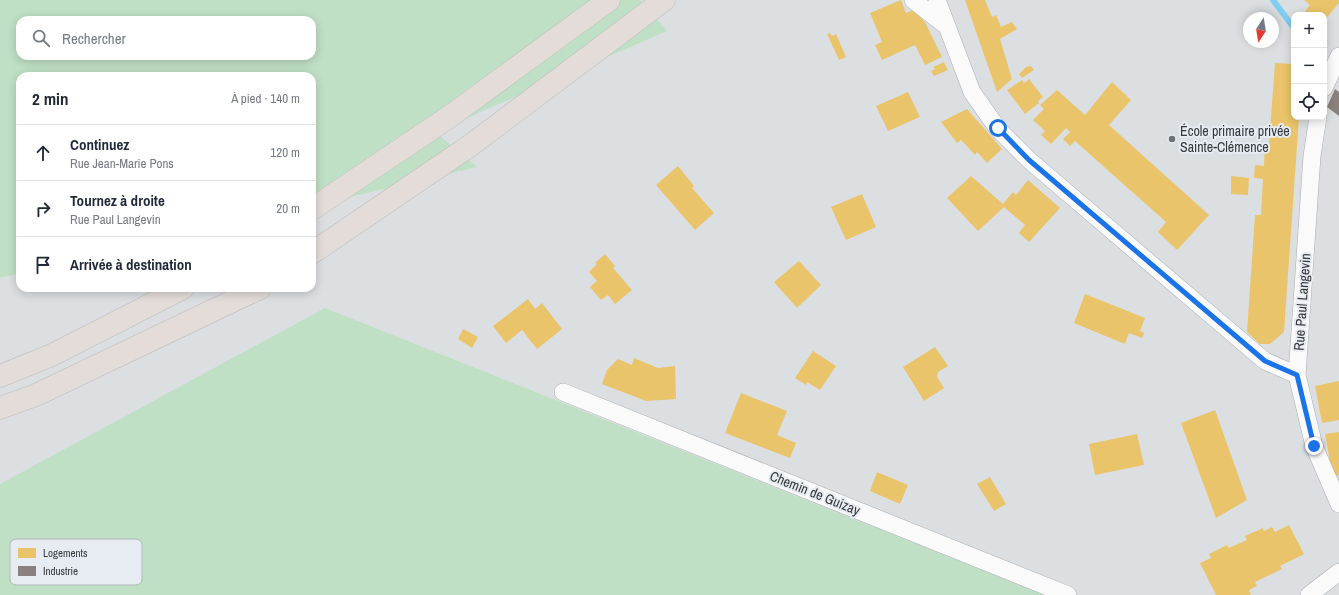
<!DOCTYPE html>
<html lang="fr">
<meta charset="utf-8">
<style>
:root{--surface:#fff;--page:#f6f6f7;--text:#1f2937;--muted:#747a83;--line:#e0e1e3}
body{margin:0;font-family:"Archivo Narrow",sans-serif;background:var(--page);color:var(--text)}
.controls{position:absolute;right:12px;top:12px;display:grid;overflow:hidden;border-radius:8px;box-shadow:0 2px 10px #0003}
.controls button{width:36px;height:36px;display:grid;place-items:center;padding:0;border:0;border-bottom:1px solid var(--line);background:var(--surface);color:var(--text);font:20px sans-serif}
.compass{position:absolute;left:1243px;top:12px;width:36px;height:36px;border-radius:50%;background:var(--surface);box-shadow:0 2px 10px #0003;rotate:192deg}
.stop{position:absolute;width:12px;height:12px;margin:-9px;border:3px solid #1a73e8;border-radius:50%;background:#fff}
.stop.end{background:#1a73e8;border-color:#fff;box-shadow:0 1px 4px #0008}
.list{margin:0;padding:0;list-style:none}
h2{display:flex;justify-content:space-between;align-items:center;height:52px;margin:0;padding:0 16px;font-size:17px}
h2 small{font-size:13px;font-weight:400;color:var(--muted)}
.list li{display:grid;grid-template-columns:26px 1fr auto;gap:12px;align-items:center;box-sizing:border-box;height:56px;padding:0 16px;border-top:1px solid var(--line)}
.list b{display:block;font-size:15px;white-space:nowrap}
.list p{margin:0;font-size:13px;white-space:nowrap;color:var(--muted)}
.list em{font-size:13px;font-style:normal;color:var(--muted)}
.icon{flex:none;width:22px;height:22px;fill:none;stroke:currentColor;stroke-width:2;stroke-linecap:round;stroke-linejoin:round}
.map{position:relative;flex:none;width:1339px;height:595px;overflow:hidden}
.search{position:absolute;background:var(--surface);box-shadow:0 2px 10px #0003;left:16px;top:16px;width:300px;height:44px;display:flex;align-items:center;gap:10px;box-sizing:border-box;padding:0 14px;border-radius:12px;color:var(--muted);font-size:15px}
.panel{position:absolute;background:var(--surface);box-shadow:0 2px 10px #0003;left:16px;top:72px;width:300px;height:220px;border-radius:12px}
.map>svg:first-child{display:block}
.green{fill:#bfe0c4;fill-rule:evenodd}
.homes{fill:#e9c46a}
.industry{fill:#8a817c}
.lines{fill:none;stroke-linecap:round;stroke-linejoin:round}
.stream{stroke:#81cef1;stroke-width:6}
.street-casing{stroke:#a9abae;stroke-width:18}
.highway-casing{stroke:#bbbdbe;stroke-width:23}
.street{stroke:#fafafb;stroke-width:17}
.highway{stroke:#e4dcd9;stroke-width:22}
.route{stroke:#1a73e8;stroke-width:5}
.poi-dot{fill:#6f7274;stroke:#e6ecf2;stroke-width:1.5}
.labels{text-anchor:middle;stroke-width:4;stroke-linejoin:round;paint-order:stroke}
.poi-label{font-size:14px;fill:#353739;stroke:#e6ecf2;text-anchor:start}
.street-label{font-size:14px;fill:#353739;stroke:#e6ecf2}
.key{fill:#e6ecf2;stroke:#b1b6ba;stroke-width:1}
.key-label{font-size:11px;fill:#353739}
</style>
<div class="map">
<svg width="1339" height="595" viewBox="0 0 1339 595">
<rect width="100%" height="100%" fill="#dcdfe2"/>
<!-- green -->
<path class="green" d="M0,0H640L667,31L435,132L477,167L312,206V76H20V273L0,278ZM20,20H312V56H20Z
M325,308L1044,595H0V484Z"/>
<!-- homes -->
<path class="homes" d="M901,0L906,13L913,10L925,22L942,57L925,65L915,45L882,60L875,45L882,42L870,13Z
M965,0H985L992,17L996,15L1001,27L1012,22L1017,29L1000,39L1012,79L997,92Z
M1304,0H1339V3L1324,21V15H1309L1305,11L1310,5Z
M830,33L832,36L836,34L846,57L839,60L827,34Z
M944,62L948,70L934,76L931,71L935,69L933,67Z
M1275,63L1294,64V117H1299L1284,332L1270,344H1260L1247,332L1255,215H1261L1263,179L1254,178L1255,165L1264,166L1265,143L1269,144Z
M1031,66L1034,70L1022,78L1019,74L1026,67Z
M1029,79L1043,97L1038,101L1039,103L1025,114L1007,90L1022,80L1024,83Z
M1112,82L1131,100L1109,125L1209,215L1177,250L1158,232L1166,222L1075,141L1070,146L1063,139L1070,132L1066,128L1051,144L1041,135L1045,131L1033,120L1044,109L1040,105L1057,90L1085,115Z
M908,92L920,117L888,131L876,106Z
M967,109L1002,149L987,163L977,152L975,155L961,140L957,143L941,122Z
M678,166L694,186L692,188L714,213L695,230L656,185Z
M971,176L1003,204L1013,192L1016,195L1028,180L1060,208L1029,242L1019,233L1025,225L1004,207L978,231L947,198Z
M1231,176L1249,178L1248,195L1231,194Z
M862,194L876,227L846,240L831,207Z
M605,254L615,266L613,268L632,290L615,304L608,295L601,300L590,287L597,281L589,272L597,264L595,263Z
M799,261L821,285L797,308L774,282Z
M1085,294L1145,318L1140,331L1144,333L1142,338L1129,333L1125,344L1074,323Z
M528,299L535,309L542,303L562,329L537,349L522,330L506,343L493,326Z
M463,329L478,337L472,348L458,339Z
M935,347L948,366L938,372L937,377L944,388L924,401L903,367Z
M813,351L836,366L820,390L807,382L806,385L795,378Z
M634,358L658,368L675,366L676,399L646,401L602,384L607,370L618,359L632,365Z
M1339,381V420L1322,423L1315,386Z
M741,393L787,411L777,435L796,443L790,458L725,433Z
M1215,410L1247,500L1216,518L1181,423Z
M1339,432V475L1333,477L1325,434Z
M1137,434L1144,465L1095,475L1089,444Z
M877,472L908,485L900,504L870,491Z
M990,477L1006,504L994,511L977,484Z
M1289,525L1304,554L1280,566L1282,569L1255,582L1257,586L1249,590L1251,595H1216L1200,563L1211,558L1209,554L1227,545L1229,548L1247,540L1245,536L1263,528L1264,531L1272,527L1275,532Z"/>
<!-- industry -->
<path class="industry" d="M1335,89L1339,92V116L1327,107Z"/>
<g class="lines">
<!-- stream -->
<path class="stream" d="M1273,0L1294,28"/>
<!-- street casing -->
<g class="street-casing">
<path id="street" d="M913,0L945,25
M937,0L972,92L998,129L1029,160L1265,361L1297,375
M1324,88L1339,56
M1318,117L1312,156L1297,375L1314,446L1339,504
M563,392L1068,595
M1309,595L1339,572"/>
</g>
<!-- highway casing -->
<g class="highway-casing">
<path id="highway" d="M312,209L449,117L609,0
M312,253L471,145L664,0
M0,376L52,355L183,288
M0,408L36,395L260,288"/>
</g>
<!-- street -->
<use href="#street" class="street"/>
<!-- highway -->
<use href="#highway" class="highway"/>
</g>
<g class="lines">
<!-- route -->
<path class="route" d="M998,128L1029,160L1265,361L1297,375L1314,446"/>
</g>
<!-- markers -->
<circle class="poi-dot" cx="1172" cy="139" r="4"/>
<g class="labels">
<!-- poi labels -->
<g class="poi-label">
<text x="1180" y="136">École primaire privée<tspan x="1180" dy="16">Sainte-Clémence</tspan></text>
</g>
<!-- street labels -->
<g class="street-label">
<text transform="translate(1302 302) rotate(-86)" y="5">Rue Paul Langevin</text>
<text transform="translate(815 493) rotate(22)" y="5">Chemin de Guizay</text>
</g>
</g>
<!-- legend -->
<rect x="10" y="539" width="132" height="46" rx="6" class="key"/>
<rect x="18" y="548" width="18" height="10" fill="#e9c46a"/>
<rect x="18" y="566" width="18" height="10" fill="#8a817c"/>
<g class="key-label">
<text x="43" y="557">Logements</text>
<text x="43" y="575">Industrie</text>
</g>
</svg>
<div class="controls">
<button>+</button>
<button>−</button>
<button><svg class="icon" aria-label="locate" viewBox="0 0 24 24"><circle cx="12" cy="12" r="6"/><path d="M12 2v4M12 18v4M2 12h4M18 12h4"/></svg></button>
</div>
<svg class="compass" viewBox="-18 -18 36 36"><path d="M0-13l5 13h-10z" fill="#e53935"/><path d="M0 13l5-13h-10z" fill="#747a83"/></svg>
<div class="stop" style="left:998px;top:128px"></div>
<div class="stop end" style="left:1314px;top:446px"></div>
<div class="search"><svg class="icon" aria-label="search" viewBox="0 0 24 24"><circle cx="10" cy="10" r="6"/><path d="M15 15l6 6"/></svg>Rechercher</div>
<section class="panel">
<h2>2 min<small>À pied · 140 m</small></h2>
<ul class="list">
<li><svg class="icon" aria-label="ahead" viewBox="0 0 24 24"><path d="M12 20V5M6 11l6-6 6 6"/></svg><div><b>Continuez</b><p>Rue Jean-Marie Pons</p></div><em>120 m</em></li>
<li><svg class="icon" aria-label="right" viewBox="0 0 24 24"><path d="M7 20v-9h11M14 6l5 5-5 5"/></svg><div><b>Tournez à droite</b><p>Rue Paul Langevin</p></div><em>20 m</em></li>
<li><svg class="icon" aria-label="arrive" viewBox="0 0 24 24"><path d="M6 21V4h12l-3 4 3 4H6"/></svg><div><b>Arrivée à destination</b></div></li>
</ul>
</section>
</div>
